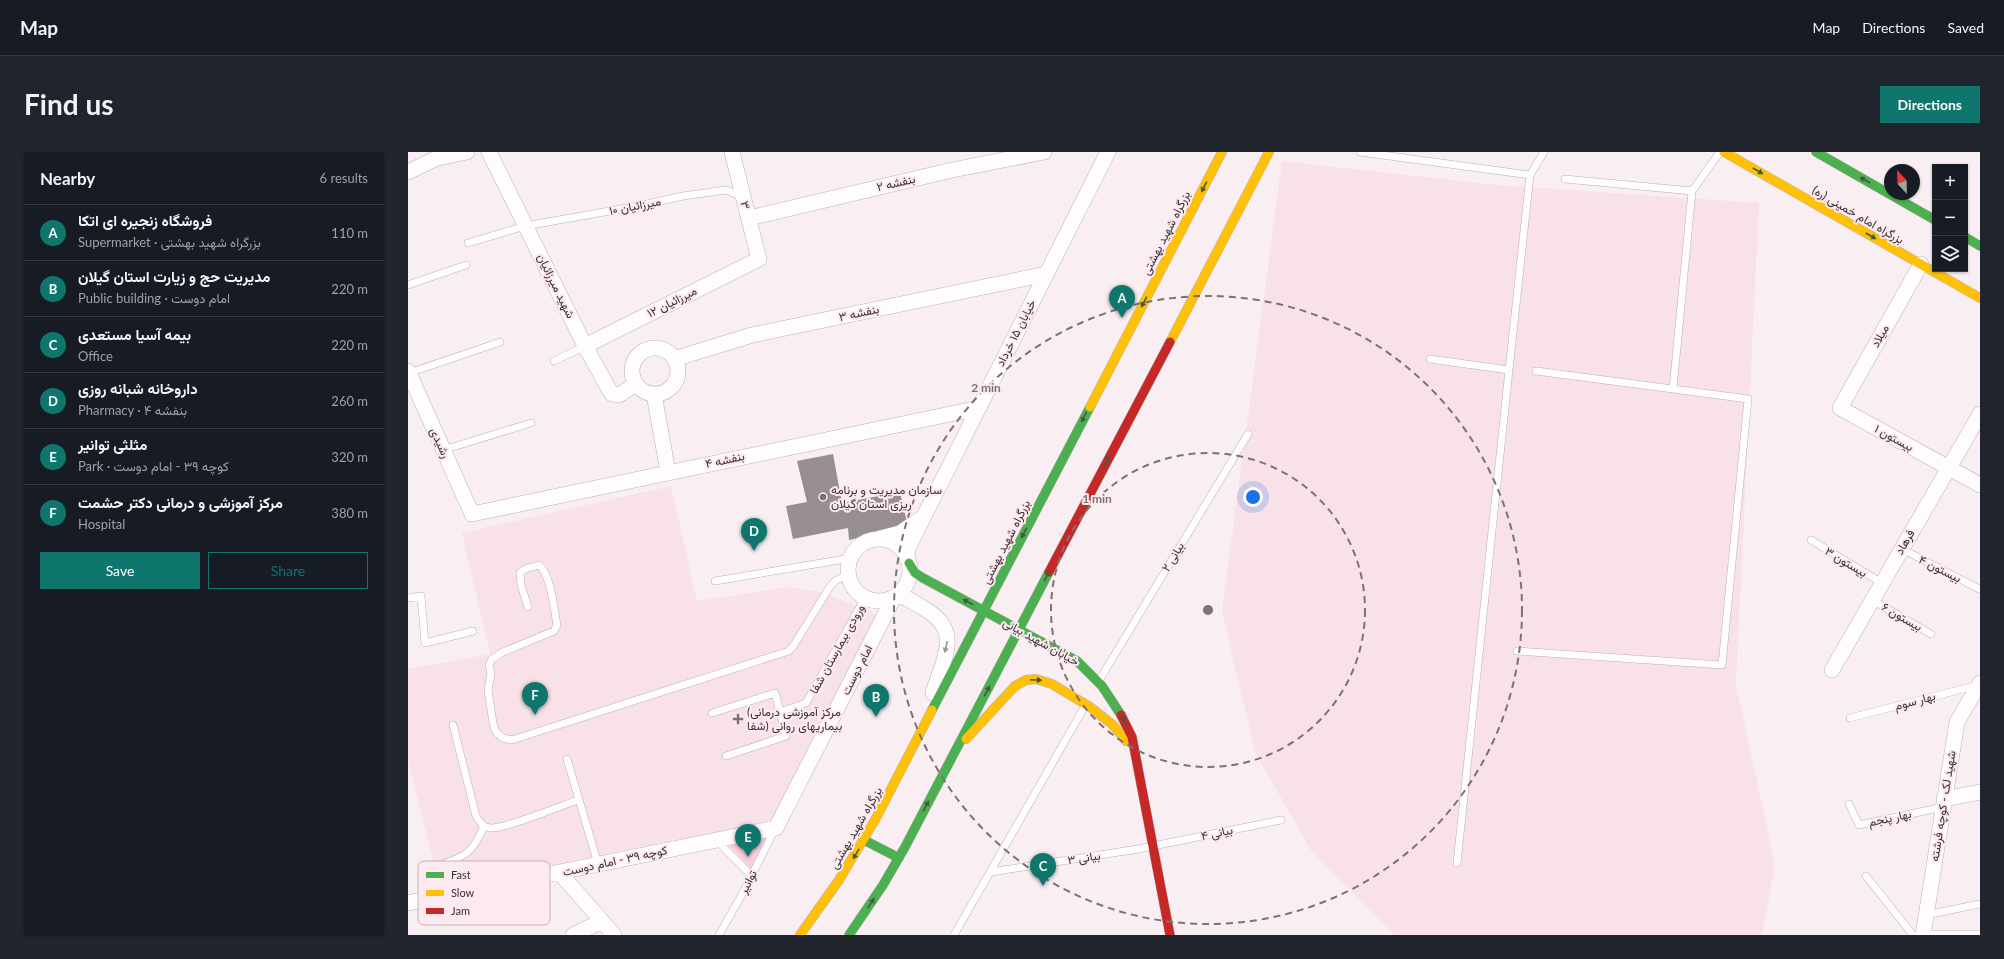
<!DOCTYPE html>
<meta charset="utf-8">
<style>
:root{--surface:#171b24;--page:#20242c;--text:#f1f3f6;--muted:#9ea1a6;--line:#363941;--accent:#0f766e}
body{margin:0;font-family:Lato,Vazirmatn,sans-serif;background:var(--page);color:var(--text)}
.controls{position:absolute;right:12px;top:12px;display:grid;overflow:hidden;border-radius:0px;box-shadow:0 1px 3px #0004}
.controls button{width:36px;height:36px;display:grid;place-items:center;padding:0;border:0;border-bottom:1px solid var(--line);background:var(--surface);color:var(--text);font:20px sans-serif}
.compass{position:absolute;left:1476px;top:12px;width:36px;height:36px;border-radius:50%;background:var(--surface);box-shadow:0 1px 3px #0004;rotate:338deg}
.you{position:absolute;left:845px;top:345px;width:14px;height:14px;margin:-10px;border:3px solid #fff;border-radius:50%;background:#1a73e8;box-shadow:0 0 0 6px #1a73e833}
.badge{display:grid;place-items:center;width:26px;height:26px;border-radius:50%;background:var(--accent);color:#fff;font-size:13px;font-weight:700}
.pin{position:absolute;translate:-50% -33px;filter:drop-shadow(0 1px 2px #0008)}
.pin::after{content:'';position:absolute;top:21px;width:14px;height:12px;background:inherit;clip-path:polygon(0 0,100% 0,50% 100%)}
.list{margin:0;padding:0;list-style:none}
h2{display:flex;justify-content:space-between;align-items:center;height:52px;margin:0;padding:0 16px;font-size:17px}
h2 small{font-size:13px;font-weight:400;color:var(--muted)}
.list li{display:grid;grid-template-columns:26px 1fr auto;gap:12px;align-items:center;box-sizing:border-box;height:56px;padding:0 16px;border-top:1px solid var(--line)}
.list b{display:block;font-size:15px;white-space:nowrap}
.list p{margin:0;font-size:13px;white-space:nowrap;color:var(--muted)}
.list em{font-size:13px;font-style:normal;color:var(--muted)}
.actions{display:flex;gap:8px;padding:12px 16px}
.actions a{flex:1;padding:9px 0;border:1px solid var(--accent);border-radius:0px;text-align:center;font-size:14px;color:var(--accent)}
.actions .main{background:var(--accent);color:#fff}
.icon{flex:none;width:22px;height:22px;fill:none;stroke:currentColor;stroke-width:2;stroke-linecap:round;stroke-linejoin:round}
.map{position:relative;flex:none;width:1572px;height:783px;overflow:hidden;border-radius:0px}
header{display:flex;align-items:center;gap:24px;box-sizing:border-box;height:56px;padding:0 20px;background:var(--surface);border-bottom:1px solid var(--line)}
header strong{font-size:19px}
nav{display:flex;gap:22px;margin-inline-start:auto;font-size:14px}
.intro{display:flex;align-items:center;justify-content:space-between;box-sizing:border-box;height:96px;padding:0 24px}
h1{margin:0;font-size:28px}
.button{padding:10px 18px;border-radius:0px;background:var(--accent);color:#fff;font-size:14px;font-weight:700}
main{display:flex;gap:24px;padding:0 24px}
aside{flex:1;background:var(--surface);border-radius:0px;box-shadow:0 1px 3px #0004}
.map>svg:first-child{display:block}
.built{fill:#f8e2e8}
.green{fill:#fccfde}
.building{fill:#978e91}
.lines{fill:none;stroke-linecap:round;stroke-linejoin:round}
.lane-casing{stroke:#bab2b4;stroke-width:8}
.street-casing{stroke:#bab2b4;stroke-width:16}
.fast-casing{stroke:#bab2b4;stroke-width:10}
.slow-casing{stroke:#bab2b4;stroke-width:10}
.jam-casing{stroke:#bab2b4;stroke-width:10}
.lane{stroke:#fefcfd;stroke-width:7}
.street{stroke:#fefcfd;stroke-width:15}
.fast{stroke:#4caf50;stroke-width:9}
.slow{stroke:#ffc107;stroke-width:9}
.jam{stroke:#c62828;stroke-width:9}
.oneway{fill:#405c3d}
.oneway2{fill:#9c9698}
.ring{fill:none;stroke:#7c7276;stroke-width:2;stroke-dasharray:7 5}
.poi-dot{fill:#7c7276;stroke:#fdeaf0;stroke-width:1.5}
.labels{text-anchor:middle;stroke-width:4;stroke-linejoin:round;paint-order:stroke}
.street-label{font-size:12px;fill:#393033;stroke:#fdeaf0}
.poi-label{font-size:12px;fill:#393033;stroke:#fdeaf0;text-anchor:start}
.key{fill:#fdeaf0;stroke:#c2b2b7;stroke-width:1}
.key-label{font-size:11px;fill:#393033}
.centre{fill:#7c7276;stroke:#fdeaf0;stroke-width:2}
.ring-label{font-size:12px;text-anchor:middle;font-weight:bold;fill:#7c7276;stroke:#fdeaf0;stroke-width:4;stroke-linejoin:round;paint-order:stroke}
</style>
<header>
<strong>Map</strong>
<nav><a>Map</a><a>Directions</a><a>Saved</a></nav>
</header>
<div class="intro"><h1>Find us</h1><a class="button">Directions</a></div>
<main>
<aside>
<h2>Nearby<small>6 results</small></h2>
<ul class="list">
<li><span class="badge">A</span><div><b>فروشگاه زنجیره ای اتکا</b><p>Supermarket · بزرگراه شهید بهشتی</p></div><em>110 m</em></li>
<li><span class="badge">B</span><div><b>مدیریت حج و زیارت استان گیلان</b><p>Public building · امام دوست</p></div><em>220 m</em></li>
<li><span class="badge">C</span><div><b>بیمه آسیا مستعدی</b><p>Office</p></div><em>220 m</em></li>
<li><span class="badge">D</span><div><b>داروخانه شبانه روزی</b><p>Pharmacy · بنفشه ۴</p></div><em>260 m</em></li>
<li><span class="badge">E</span><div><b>مثلثی توانیر</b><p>Park · کوچه ۳۹ - امام دوست</p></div><em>320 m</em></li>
<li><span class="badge">F</span><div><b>مرکز آموزشی و ‌درمانی دکتر حشمت</b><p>Hospital</p></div><em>380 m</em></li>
</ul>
<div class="actions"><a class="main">Save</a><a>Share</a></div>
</aside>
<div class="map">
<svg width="1572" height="783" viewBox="0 0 1572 783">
<rect width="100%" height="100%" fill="#f9eef1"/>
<!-- built -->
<path class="built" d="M874,9L1089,33L1351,51L1328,533L1367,713L1354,783H986L902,697L847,600L814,459Z
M263,334L289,449L380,435L417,441L472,464L362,671L251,691L32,736L0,609V517L82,502L54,381Z"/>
<!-- green -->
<path class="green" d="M361,683L343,717L320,693Z"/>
<!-- building -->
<path class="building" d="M425,302L434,351L492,340L500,375L441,388L440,376L385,387L378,354L399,350L389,309Z"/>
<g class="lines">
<!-- lane casing -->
<g class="lane-casing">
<path id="lane" d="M952,0L1122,23L1136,0
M1157,27L1284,39L1312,0
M60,91L117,74L230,54L275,44L318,38L335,45
M0,133L58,113
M1022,207L1101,218L1122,23
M146,209L177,194
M1128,219L1265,237L1284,39
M1,221L92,190
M35,298L123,271
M1403,388L1474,431
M1494,397L1571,437
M307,429L443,406
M0,446L13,444L17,491L65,479
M1464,448L1523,482
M120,455L113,433L112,421L117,417L131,413C143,423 146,457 149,473L146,479L95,500L84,507L81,513L83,522L80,538L85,571L88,580L95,586L104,588L381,499L386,493L421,436L427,429L440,422
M1109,499L1314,513L1340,247L1265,237
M692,527L840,282
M304,561L367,541L372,560
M1442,566L1570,533
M45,573L68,664C71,670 75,675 82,676C98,677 152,654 170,648
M318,604L378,584L372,560L398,551L457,446
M159,607L190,712
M1441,652L1451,673L1535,655
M309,689L344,724
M1049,711L1101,218
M31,713C57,705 65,701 76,674
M583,720L730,697L873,668
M1458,724L1505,783
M1518,763L1572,752
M1515,782H1572
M311,783L337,737L367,677
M546,783L677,554"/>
</g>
<!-- street casing -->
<g class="street-casing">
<path id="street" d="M81,0L177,194L202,239L204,242L211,243L228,232
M0,20L29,6L59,0
M341,66L544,18L636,0
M1513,112L1432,256L1572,333
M177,194L351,107L324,0
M224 219a23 23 0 1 1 46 0a23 23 0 1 1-46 0Z
M266,207L344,183L638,122
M0,219L64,362L571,256
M246,242L260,320
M469,387L492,381L514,366
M440 418a31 31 0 1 1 62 0a31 31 0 1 1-62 0Z
M499,407L500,396L700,0
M487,444C497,443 506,451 515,456C555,478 536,505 525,541
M1424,518L1572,262
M1536,647L1572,640
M151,720L206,783
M0,751L368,676L486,445
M165,783L194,769
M1515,783L1549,570L1572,531"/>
</g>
<!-- fast casing -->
<g class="fast-casing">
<path id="fast" d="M1408,0L1527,68
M1557,85L1572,94
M501,411L507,421L515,426L669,509L694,534L713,563
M524,558L682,255
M456,688L491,706
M441,783L475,733L497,695L641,420"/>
</g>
<!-- slow casing -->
<g class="slow-casing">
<path id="slow" d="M1316,0L1572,146
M762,190L861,0
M682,255L814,0
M558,587L607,534L618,528L628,527L644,532L682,555L705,573L718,589
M392,783L431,728L467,668L524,558"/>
</g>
<!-- jam casing -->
<g class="jam-casing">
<path id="jam" d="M641,420L762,190
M713,563L724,585L762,783"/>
</g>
<!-- lane -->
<use href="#lane" class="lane"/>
<!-- street -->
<use href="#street" class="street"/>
<!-- fast -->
<use href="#fast" class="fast"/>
<!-- slow -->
<use href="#slow" class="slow"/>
<!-- jam -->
<use href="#jam" class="jam"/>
</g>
<!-- one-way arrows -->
<defs><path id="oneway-solid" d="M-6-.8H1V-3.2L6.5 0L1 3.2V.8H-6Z"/></defs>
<g class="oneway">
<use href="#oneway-solid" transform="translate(1350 19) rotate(30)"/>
<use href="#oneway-solid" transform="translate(1457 28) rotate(-150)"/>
<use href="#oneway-solid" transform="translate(796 35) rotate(117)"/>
<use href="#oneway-solid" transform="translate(1463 84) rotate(30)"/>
<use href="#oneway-solid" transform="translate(736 150) rotate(117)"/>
<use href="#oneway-solid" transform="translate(676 265) rotate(117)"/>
<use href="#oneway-solid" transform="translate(699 309) rotate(-62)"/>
<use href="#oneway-solid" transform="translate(616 381) rotate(117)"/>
<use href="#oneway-solid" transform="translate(639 424) rotate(-62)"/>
<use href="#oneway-solid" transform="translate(560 450) rotate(-152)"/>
<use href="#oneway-solid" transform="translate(628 528) rotate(3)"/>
<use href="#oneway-solid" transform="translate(579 539) rotate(-62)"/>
<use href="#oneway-solid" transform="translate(716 568) rotate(-116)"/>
<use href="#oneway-solid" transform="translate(518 654) rotate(-62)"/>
<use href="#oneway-solid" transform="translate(448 702) rotate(121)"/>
<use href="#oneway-solid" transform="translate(463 751) rotate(-56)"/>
</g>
<use class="oneway2" href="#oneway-solid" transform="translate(538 495) rotate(102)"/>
<!-- distance rings -->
<g class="ring">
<circle cx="800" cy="458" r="157"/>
<circle cx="800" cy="458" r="314"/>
</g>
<!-- markers -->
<g class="poi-dot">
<circle cx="415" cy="345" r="4"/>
<path d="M328 561h4v4h4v4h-4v4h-4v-4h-4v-4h4z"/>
</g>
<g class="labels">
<!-- street labels -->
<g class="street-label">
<text transform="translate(488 31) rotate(-13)" y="4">بنفشه ۲</text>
<text transform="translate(337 53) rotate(76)" y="4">۳</text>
<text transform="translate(227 54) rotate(-11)" y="4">میرزائیان ۱۰</text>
<text transform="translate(1450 63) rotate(30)" y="4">بزرگراه امام خمینی (ره)</text>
<text transform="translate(758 81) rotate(-63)" y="4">بزرگراه شهید بهشتی</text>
<text transform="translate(148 134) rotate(64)" y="4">شهید میرزائیان</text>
<text transform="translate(264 150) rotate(-27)" y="4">میرزائیان ۱۲</text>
<text transform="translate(451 161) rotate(-12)" y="4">بنفشه ۳</text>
<text transform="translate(608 181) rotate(-63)" y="4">خیابان ۱۵ خرداد</text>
<text transform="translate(1472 184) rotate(-61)" y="4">میلاد</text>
<text transform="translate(1486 286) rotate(29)" y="4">بیستون ۱</text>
<text transform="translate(32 291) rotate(66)" y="4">رشیدی</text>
<text transform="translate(317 308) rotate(-12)" y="4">بنفشه ۴</text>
<text transform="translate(598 390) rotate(-63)" y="4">بزرگراه شهید بهشتی</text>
<text transform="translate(1497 390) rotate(-60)" y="4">فرهاد</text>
<text transform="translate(765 405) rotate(-59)" y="4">بیانی ۲</text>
<text transform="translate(1438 410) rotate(31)" y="4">بیستون ۳</text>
<text transform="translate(1532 417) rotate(27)" y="4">بیستون ۴</text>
<text transform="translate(1494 465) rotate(30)" y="4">بیستون ۶</text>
<text transform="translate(633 490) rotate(29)" y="4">خیابان شهید بیانی</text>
<text transform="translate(429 497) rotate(-61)" y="4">ورودی بیمارستان شفا</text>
<text transform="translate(449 518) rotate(-63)" y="4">امام دوست</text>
<text transform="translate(1507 549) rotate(-15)" y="4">بهار سوم</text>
<text transform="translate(1535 654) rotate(-81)" y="4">شهید لک - کوچه فرشته</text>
<text transform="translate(1482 666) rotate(-12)" y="4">بهار پنجم</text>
<text transform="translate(448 676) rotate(-60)" y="4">بزرگراه شهید بهشتی</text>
<text transform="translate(809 681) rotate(-12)" y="4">بیانی ۴</text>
<text transform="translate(676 706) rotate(-9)" y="4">بیانی ۳</text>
<text transform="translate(207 709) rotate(-12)" y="4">کوچه ۳۹ - امام دوست</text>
<text transform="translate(340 730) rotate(-62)" y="4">توانیر</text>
</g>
<!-- poi labels -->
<g class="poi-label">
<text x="423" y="342">سازمان مدیریت و برنامه<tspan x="423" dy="14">ریزی استان گیلان</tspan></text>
<text x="339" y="564">(مرکز آموزشی درمانی<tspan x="339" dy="14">بیماریهای روانی (شفا</tspan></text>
</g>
</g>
<!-- legend -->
<rect x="10" y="709" width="132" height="64" rx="6" class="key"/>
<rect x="18" y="720" width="18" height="6" fill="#4caf50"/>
<rect x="18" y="738" width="18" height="6" fill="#ffc107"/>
<rect x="18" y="756" width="18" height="6" fill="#c62828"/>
<g class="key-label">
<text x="43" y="727">Fast</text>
<text x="43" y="745">Slow</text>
<text x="43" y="763">Jam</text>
</g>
<circle cx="800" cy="458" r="6" class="centre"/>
<g class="ring-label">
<text x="578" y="240">2 min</text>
<text x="689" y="351">1 min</text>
</g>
</svg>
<div class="controls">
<button>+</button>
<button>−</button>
<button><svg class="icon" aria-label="layers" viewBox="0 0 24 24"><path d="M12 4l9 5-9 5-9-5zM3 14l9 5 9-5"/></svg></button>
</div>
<svg class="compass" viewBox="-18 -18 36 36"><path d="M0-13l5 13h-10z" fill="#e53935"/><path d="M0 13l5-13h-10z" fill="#9ea1a6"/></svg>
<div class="you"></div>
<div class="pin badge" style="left:714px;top:166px">A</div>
<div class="pin badge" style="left:468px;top:565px">B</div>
<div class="pin badge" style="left:635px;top:734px">C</div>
<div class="pin badge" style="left:346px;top:399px">D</div>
<div class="pin badge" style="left:340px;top:705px">E</div>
<div class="pin badge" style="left:127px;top:563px">F</div>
</div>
</main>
